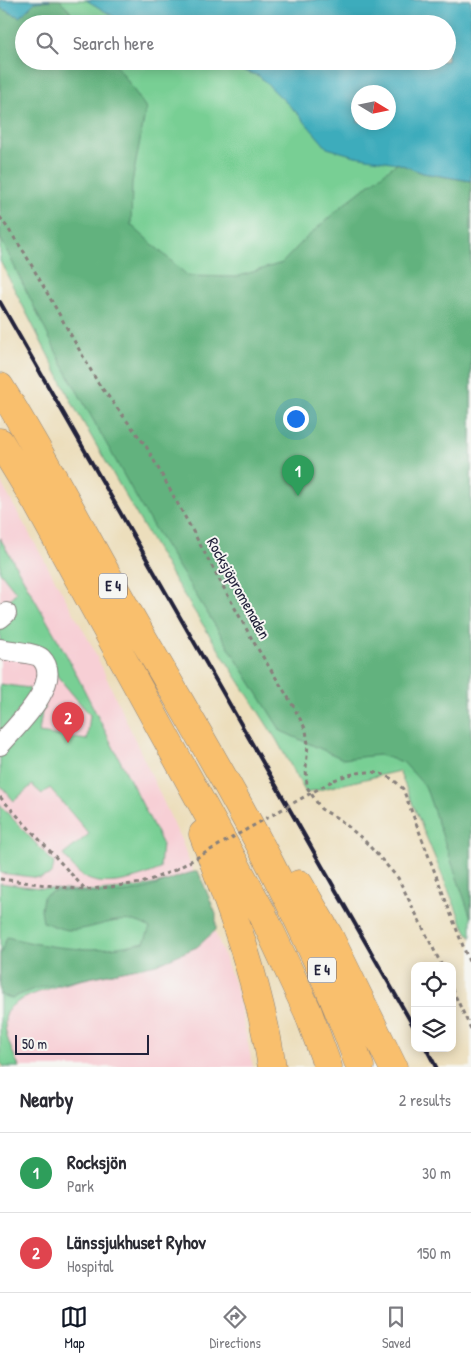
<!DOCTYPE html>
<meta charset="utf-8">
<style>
:root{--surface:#fff;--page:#f7f7f7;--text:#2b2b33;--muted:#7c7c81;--line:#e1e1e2;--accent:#111827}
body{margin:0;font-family:"Patrick Hand",sans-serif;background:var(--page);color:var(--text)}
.controls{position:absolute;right:15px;bottom:15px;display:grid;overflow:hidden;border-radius:10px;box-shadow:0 2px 12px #0003}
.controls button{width:45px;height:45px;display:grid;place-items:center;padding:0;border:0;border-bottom:1px solid var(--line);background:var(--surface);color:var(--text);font:25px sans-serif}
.compass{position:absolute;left:351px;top:85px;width:45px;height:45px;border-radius:50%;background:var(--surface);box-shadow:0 2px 12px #0003;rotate:100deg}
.scale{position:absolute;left:15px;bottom:12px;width:134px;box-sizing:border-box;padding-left:5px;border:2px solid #22223b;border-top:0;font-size:14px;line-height:18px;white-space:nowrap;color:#22223b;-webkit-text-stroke:4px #f6f6f2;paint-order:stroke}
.you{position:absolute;left:295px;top:418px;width:18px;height:18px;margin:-12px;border:4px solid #fff;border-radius:50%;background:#1a73e8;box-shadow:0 0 0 8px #1a73e833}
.badge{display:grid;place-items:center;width:32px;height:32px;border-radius:50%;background:var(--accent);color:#fff;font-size:16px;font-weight:700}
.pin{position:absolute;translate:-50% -41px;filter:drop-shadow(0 1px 2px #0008)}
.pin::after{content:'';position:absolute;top:26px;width:18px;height:15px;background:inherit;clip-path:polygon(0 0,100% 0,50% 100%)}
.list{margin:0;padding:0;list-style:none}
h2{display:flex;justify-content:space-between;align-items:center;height:65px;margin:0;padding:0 20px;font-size:21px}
h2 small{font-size:16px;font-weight:400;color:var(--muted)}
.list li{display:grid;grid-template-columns:32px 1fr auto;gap:15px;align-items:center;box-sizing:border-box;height:80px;padding:0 20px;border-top:1px solid var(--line)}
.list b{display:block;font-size:19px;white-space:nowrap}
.list p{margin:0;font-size:16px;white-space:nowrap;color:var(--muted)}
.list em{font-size:16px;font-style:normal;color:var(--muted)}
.icon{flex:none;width:28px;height:28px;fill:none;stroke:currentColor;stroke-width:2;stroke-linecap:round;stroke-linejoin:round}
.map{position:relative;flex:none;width:471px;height:1067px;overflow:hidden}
.search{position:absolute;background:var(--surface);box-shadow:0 2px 12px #0003;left:15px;right:15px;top:15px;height:55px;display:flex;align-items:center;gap:12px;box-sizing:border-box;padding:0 18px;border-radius:28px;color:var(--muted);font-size:19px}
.sheet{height:225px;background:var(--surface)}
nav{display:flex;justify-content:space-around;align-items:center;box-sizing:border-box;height:70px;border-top:1px solid var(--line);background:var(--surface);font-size:14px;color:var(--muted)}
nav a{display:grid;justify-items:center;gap:2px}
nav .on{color:var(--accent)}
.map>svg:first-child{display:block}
.built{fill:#f7cfd5}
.green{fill:#78cf94;stroke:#4d7868;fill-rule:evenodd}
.forest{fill:#62b27e;stroke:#426a5c}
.water{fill:#3eacbc;stroke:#30677c;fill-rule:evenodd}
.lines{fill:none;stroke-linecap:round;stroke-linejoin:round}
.minor-casing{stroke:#87807c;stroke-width:22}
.highway-casing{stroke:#87807c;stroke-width:29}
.path{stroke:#87807c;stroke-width:3;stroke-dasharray:4 4;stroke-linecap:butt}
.minor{stroke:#fff;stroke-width:20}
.highway{stroke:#f9bf6d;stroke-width:28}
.rail{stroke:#22223b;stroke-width:4}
.path-bridge{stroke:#87807c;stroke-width:3;stroke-dasharray:4 4;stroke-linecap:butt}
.labels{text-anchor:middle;stroke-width:4;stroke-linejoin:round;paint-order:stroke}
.shield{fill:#f6f6f2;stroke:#626272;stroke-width:1}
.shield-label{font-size:15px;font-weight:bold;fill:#22223b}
.street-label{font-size:16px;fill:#22223b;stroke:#f6f6f2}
</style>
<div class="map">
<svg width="471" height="1067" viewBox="0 0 471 1067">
<rect width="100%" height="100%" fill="#f6f6f2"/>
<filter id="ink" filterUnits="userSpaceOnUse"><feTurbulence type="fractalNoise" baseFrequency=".02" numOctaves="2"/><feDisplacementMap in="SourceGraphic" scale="10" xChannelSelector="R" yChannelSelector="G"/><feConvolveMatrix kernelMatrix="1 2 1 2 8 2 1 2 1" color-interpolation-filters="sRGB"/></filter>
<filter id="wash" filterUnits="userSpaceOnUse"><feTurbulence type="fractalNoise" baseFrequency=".0096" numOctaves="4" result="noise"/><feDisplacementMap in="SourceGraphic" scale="20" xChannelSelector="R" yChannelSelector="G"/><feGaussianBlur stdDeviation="1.12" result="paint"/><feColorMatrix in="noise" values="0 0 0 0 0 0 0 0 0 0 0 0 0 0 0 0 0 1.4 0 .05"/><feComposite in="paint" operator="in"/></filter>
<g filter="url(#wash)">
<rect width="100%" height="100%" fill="#ecdebc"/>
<!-- built -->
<path class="built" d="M0,481L91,644L182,842L237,991L253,1067H16L0,1041Z"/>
<!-- green -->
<path class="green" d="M0,0H471V938L462,923L399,771L306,793L276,739L175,581L76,410L0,261ZM24,24H447V61H24ZM358,92H388V122H358Z
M0,538L67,656L162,843L160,869C139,878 102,891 81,875C74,870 69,861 63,855L89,834L50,788L42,794L32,785L14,801L0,785V749L43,705L46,708L42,711L39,733L87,740L90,715L58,677L48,660L0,642V628L17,613L6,604L16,592L0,572Z
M0,684L29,688L30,694L0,737Z
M0,805L54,863L52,874L40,878L0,873Z
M167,881L173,882L141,967C115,973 18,989 7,1012C0,1029 13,1051 19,1067H4L0,1062V883C58,891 110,896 167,881Z"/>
<!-- forest -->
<path class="forest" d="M50,0H60L81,24H24V61H114L146,108L132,183L131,225L188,276L236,277L282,263L304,240L343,205L397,163L423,173L471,181V918L425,786L403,762L379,755L343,759L281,731L146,515L62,364L0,237V8L20,17L35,2Z
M198,871L216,914V930L197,947L157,964L34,989L12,998L0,995V955L7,937C53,949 98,954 144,942L150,928C122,910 98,930 70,930C62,930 51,925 43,922L41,909L43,897L53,891C80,892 112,896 139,890C160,886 177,875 198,871Z"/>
<!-- water -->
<path class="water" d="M0,0H50L35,2L20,17L0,8Z
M86,0H471V181L423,173L397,163L355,156L327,148L298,114L259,76L227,65L197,61H447V24H126ZM358,92H388V122H358Z"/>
</g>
<g filter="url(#ink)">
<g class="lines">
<!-- minor casing -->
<g class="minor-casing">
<path id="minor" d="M0,618L6,613
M0,649C9,651 36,653 41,658C65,682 15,727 0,745"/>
</g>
<!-- highway casing -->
<g class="highway-casing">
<path id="highway" d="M0,387C49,465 90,547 136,626C219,769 305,911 360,1067
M0,442L37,503L261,911L308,1012L328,1067
M203,834C232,909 260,987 272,1067
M299,884L329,936L393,1067"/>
</g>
<!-- path -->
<path class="path" d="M0,217L24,252L98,383L146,446L253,641L291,702L306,730L308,744L306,768L307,787L321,809L339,819L364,840L398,878L442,966
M334,780C360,770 383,766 403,789L471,967
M0,797L85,889
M0,879L85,890L142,883L175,870
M452,989L471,1029
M0,1066L1,1067"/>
<!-- minor -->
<use href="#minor" class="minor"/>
<!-- highway -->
<use href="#highway" class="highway"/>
<!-- rail -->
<path class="rail" d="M0,302L415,1029
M426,1048L436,1067"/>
<!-- path-bridge -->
<path class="path-bridge" d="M175,870L334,780"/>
</g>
</g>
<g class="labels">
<!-- shield labels -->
<g class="shield">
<rect x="99" y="573.5" width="28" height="25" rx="4"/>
<rect x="308" y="957.5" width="28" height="25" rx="4"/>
</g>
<g class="shield-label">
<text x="113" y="591">E 4</text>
<text x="322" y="975">E 4</text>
</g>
<!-- street labels -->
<g class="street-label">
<text transform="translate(239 588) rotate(61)" y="6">Rocksjöpromenaden</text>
</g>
</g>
</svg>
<div class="controls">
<button><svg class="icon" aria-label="locate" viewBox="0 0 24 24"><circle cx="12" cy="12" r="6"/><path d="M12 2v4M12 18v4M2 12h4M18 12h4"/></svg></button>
<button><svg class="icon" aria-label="layers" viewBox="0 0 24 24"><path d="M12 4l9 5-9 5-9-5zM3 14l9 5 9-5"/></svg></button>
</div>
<svg class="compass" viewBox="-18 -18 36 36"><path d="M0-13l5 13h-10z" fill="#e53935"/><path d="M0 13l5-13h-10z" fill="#7c7c81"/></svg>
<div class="scale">50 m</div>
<div class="you"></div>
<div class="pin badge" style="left:298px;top:496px;background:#2e9e5b">1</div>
<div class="pin badge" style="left:68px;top:743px;background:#e0444e">2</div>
<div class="search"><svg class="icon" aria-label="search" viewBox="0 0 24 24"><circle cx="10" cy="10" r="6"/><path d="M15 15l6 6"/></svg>Search here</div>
</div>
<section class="sheet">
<h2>Nearby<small>2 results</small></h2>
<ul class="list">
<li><span class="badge" style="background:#2e9e5b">1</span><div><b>Rocksjön</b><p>Park</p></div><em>30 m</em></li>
<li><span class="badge" style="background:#e0444e">2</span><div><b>Länssjukhuset Ryhov</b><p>Hospital</p></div><em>150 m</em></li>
</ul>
</section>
<nav>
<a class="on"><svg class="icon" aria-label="map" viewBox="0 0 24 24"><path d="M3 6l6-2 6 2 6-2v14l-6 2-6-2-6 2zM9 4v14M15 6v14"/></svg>Map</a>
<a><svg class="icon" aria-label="directions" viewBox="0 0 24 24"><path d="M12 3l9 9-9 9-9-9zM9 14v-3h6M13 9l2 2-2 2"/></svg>Directions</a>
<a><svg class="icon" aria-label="saved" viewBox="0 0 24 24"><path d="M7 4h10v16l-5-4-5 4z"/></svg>Saved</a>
</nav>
